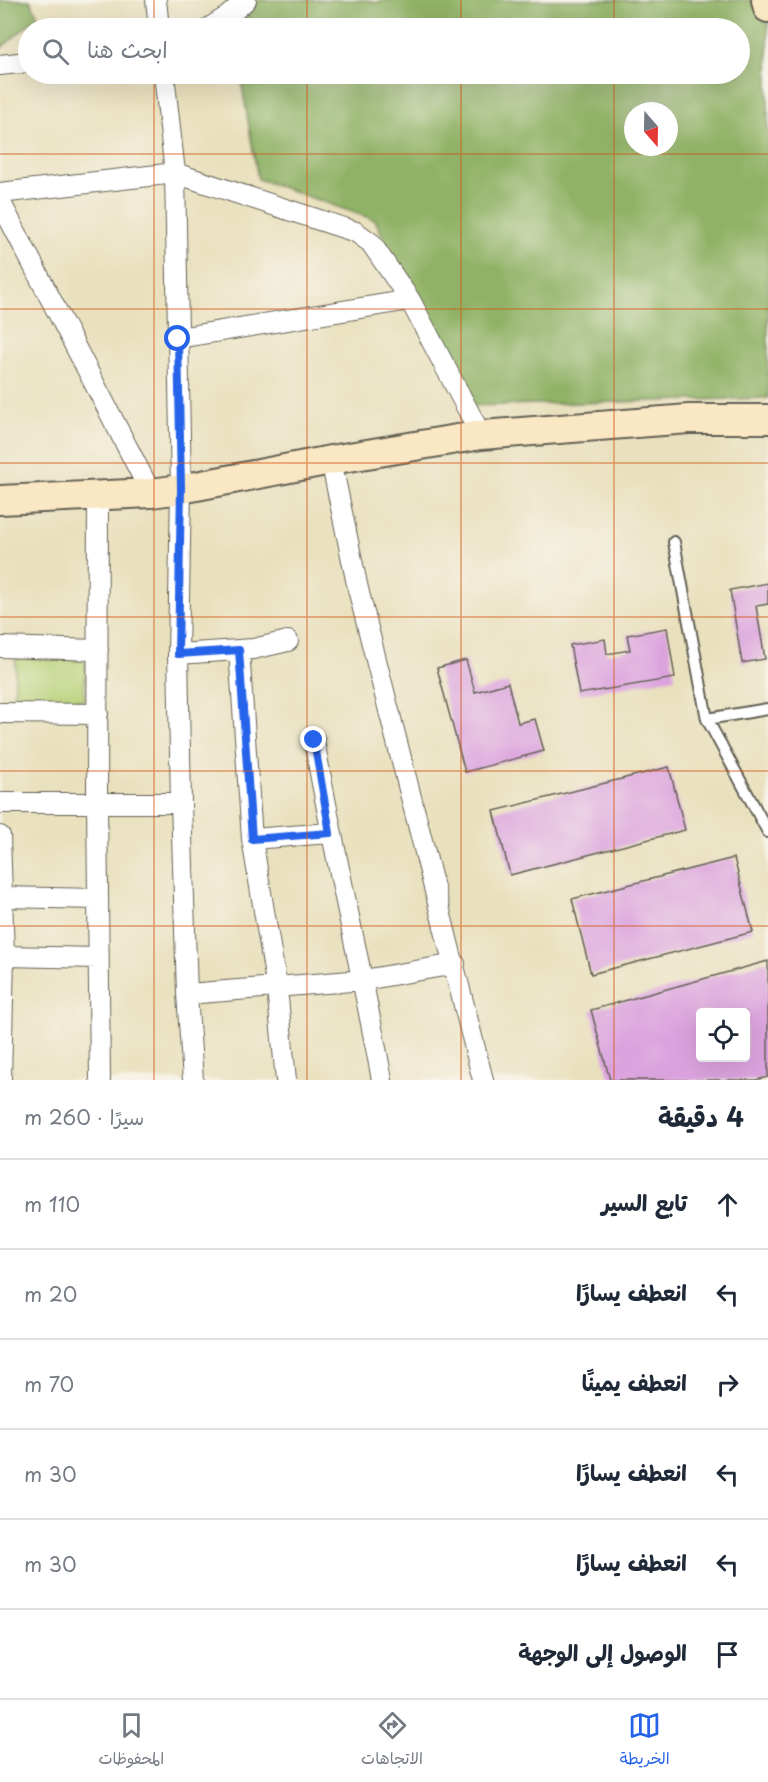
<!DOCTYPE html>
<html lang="ar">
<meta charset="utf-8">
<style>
:root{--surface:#fff;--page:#f6f6f7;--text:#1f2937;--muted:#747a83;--line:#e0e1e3;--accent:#2563eb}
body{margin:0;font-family:"Playpen Sans","Playpen Sans Arabic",sans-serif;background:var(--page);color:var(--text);direction:rtl}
.controls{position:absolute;right:18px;bottom:18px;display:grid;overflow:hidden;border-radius:6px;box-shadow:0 6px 24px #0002}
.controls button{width:54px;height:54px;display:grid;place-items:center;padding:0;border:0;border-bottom:2px solid var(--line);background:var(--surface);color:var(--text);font:30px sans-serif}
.compass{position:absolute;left:624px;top:102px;width:54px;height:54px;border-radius:50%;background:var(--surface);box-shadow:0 6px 24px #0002;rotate:160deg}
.stop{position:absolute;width:18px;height:18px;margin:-14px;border:4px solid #2563eb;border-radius:50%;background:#fff}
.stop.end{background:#2563eb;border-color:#fff;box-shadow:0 2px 6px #0008}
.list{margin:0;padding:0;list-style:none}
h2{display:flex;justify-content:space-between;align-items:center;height:78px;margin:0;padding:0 24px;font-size:26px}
h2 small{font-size:20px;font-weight:400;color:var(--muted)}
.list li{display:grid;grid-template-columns:39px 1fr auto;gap:18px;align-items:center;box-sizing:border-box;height:90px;padding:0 24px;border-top:2px solid var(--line)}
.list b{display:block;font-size:22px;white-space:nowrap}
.list em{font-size:20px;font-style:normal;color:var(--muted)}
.icon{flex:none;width:33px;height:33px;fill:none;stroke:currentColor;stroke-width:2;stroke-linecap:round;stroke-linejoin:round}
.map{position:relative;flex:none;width:768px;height:1080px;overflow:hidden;direction:ltr}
.search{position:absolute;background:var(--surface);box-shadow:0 6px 24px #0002;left:18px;right:18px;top:18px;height:66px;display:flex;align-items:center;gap:15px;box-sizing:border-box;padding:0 21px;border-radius:33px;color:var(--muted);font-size:22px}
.sheet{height:618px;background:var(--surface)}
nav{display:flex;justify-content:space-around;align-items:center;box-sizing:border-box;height:84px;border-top:2px solid var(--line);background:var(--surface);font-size:16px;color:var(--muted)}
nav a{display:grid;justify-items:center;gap:3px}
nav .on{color:var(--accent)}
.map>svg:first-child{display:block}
.green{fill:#b6d075;stroke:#697648;stroke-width:1.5}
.forest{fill:#90b266;stroke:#566741;stroke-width:1.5;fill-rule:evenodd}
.building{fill:#dba3de;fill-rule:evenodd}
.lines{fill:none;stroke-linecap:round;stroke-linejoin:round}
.lane-casing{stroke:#646154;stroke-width:14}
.street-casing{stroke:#646154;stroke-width:22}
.secondary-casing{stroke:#646154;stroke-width:32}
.lane{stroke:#fff;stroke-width:10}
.street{stroke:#fff;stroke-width:20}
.secondary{stroke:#fae7c3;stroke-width:28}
.route{stroke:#2563eb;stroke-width:8}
.grid{fill:none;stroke:#d4530e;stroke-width:1.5;stroke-opacity:0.55}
</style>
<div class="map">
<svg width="768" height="1080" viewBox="0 0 768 1080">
<rect width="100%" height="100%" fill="#f7f3e8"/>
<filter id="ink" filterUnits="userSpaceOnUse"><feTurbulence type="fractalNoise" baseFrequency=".0167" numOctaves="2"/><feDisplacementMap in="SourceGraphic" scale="12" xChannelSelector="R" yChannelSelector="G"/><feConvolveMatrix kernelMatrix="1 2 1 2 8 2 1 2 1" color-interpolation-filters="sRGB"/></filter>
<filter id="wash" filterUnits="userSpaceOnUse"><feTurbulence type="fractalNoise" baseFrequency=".008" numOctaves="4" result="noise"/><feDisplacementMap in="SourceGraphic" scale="24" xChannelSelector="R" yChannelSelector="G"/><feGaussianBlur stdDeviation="1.35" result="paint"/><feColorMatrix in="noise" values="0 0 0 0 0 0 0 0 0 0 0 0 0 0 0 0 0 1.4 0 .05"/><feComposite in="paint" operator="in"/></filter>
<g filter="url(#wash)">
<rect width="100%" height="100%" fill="#e9e0bd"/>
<!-- green -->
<path class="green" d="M16,658L86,660L84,700L14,699Z"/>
<!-- forest -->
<path class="forest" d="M0,0H30L38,16L0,49Z
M258,0H368L376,3L386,0H768V398L466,406L375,220L258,179L240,74H740V28H241ZM633,111H669V147H633Z"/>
<g id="blocks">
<!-- building -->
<path class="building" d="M768,583V604L756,606L765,659L742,663L730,590Z
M667,628L675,678L579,694L570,645L605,639L607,654L630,650L627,635Z
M466,660L475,692L508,683L518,723L535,719L544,751L465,772L437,668Z
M669,767L685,830L510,875L494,811Z
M734,858L753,932L591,974L572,899Z
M768,961V1077L756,1080H610L591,1010ZM700,1012H746V1058H700Z"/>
</g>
</g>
<g filter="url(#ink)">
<use href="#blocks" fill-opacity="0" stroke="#646154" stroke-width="1.5"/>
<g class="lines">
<!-- lane casing -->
<g class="lane-casing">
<path id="lane" d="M674,542L707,719L768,832
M707,719L768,709"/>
</g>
<!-- street casing -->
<g class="street-casing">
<path id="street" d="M156,0L159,28
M209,28L228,16L246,0
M0,65L28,62
M164,74L175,173L181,489L178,654L181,803L187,994L193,1080
M0,193L175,173L356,232L371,243L410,300L481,435
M0,201L151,493
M178,338L410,300
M331,460L358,589L483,1080
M98,495L97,803L100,1080
M0,647L98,650
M239,650L252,839L277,988L286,1080
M178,654L253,649L288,641
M0,713L98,714
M314,740C334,854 361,966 382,1080
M0,803H181
M0,836L4,956L1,1080
M252,839L330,833
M1,897L98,899
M4,956L98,958
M187,994L364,980L455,964"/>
</g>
<!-- secondary casing -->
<g class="secondary-casing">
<path id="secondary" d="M766,0L768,8
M0,500L151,493L181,489L331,460L481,435L689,419H768"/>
</g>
<!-- lane -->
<use href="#lane" class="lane"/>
<!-- street -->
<use href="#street" class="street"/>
<!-- secondary -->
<use href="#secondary" class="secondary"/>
</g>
</g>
<g class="lines" filter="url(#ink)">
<!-- route -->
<path class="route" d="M178,339L181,489L178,654L239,650L252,839L330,833L314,740"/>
</g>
<!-- grid -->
<path class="grid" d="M154,0V28M307,0V28M461,0V28M614,0V28M154,74V1080M307,74V1080M461,74V1080M614,74V1080M0,154H768M0,309H768M0,463H768M0,617H768M0,771H768M0,926H768"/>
</svg>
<div class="controls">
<button><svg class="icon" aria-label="locate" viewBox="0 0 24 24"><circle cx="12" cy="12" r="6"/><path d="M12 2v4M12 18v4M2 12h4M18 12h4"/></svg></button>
</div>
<svg class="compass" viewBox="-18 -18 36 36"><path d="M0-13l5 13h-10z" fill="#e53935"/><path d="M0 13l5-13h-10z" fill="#747a83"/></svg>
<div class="stop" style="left:178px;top:339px"></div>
<div class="stop end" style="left:314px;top:740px"></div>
<div class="search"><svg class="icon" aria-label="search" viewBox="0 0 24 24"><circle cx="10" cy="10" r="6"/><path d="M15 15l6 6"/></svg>ابحث هنا</div>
</div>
<section class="sheet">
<h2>4 دقيقة<small>سيرًا · 260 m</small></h2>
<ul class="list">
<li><svg class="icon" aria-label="ahead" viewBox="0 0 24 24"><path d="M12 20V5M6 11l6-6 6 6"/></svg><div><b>تابع السير</b></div><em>110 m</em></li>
<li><svg class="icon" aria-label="left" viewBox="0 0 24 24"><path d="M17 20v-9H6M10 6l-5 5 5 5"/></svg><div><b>انعطف يسارًا</b></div><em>20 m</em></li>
<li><svg class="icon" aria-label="right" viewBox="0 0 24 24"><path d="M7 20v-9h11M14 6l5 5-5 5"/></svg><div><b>انعطف يمينًا</b></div><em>70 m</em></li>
<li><svg class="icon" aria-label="left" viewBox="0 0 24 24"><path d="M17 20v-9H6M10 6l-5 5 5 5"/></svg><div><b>انعطف يسارًا</b></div><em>30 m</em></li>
<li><svg class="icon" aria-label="left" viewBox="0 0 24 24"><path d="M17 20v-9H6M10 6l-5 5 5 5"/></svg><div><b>انعطف يسارًا</b></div><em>30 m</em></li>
<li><svg class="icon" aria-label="arrive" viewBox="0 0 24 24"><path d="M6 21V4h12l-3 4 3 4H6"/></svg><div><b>الوصول إلى الوجهة</b></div></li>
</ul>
</section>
<nav>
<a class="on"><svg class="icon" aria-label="map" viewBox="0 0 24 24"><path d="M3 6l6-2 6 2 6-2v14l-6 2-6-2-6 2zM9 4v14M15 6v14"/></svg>الخريطة</a>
<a><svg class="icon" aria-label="directions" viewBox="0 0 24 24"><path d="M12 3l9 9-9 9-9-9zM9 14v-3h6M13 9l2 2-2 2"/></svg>الاتجاهات</a>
<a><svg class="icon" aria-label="saved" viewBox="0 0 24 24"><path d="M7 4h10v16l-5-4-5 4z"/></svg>المحفوظات</a>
</nav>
